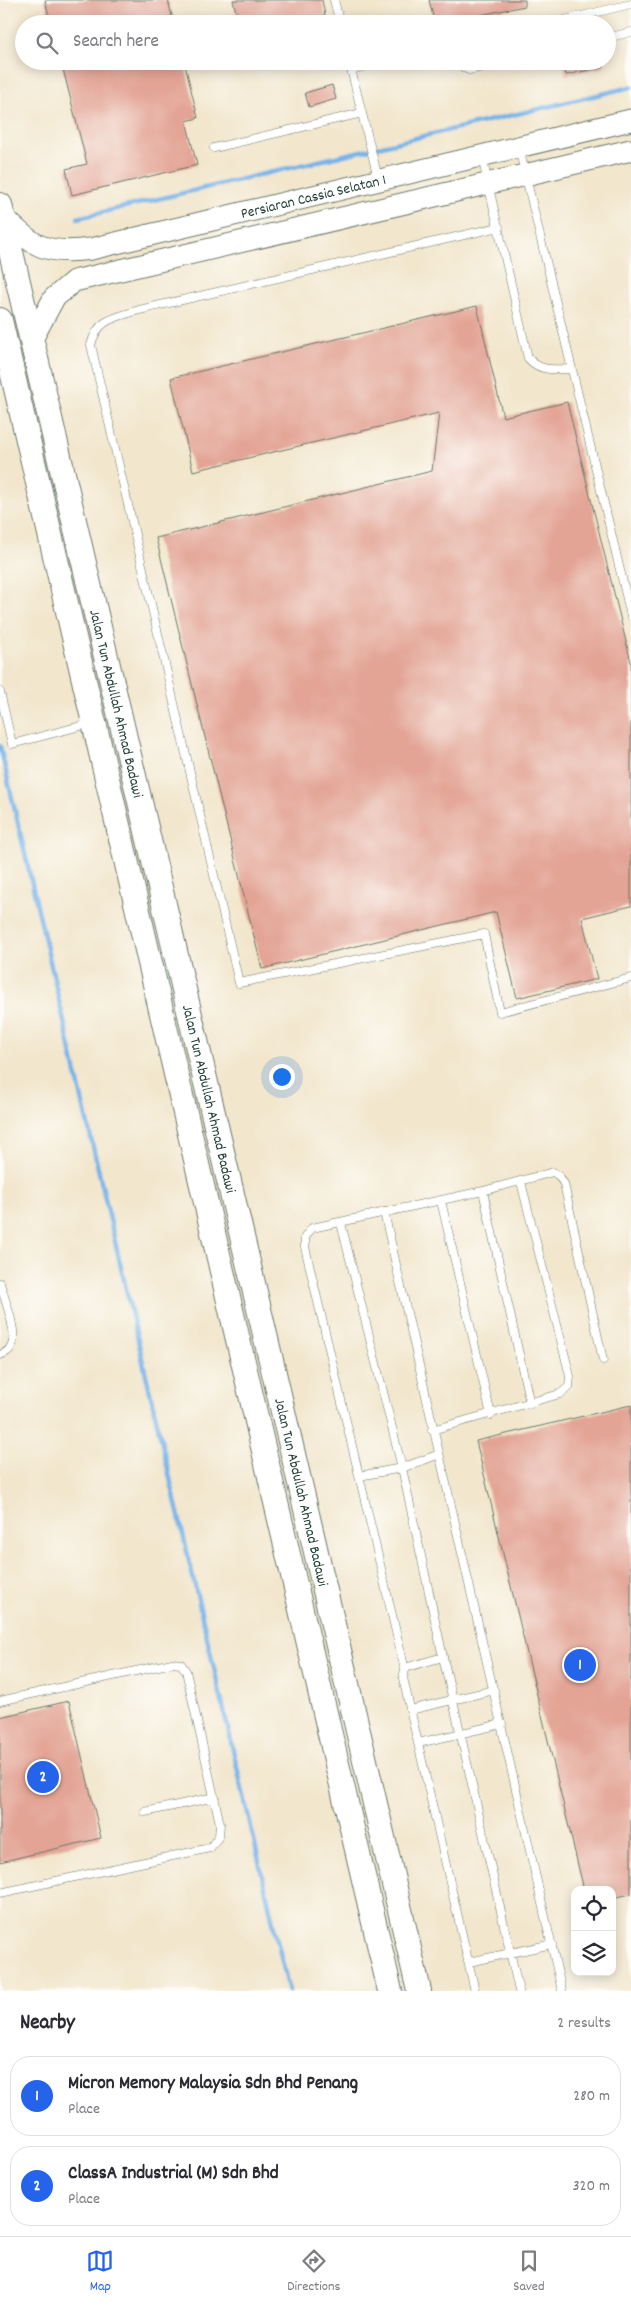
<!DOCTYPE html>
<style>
:root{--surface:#fff;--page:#f2f2f3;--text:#2b2b33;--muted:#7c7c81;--line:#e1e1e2;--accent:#2563eb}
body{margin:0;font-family:Dekko,sans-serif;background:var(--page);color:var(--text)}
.controls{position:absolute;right:15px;bottom:15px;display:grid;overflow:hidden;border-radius:10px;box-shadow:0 2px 12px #0003}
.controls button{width:45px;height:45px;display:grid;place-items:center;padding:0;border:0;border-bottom:1px solid var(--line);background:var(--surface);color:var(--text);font:25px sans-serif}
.you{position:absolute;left:281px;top:1076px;width:18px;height:18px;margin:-12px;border:4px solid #fff;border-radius:50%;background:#1a73e8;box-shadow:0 0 0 8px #1a73e833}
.badge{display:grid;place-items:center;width:32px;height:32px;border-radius:50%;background:var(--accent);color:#fff;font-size:16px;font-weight:700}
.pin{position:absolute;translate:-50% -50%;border:2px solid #fff;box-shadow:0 1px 5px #0006}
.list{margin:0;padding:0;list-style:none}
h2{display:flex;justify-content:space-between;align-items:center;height:65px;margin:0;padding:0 20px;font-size:21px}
h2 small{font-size:16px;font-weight:400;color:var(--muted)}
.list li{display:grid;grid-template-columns:32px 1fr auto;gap:15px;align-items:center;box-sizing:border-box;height:80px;margin:0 10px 10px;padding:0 10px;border:1px solid var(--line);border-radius:20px}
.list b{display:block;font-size:19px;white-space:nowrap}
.list p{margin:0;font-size:16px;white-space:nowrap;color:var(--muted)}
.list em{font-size:16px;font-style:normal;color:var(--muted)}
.icon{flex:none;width:28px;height:28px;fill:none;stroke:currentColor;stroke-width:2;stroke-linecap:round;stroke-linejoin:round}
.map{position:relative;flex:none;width:631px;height:1991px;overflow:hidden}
.search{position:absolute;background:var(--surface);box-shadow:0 2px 12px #0003;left:15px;right:15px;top:15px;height:55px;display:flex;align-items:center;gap:12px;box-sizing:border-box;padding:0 18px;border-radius:28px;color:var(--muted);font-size:19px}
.sheet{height:245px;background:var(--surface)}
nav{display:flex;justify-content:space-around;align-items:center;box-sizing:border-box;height:70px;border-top:1px solid var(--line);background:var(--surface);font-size:14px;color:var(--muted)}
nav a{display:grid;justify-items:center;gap:2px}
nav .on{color:var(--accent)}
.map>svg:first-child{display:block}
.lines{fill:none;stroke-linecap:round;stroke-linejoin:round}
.stream{stroke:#77b3e9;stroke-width:4.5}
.building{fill:#e3a495}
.lane-casing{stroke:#697869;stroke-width:9}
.secondary-casing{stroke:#697869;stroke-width:23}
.primary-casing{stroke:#697869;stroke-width:26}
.lane{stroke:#fff;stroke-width:8}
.secondary{stroke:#fff;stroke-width:21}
.primary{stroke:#fff;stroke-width:24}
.labels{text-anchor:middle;stroke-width:5;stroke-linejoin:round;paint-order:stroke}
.street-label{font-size:15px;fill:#1f3d34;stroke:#fdfcf7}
</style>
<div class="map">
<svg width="631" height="1991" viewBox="0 0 631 1991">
<rect width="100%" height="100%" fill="#fdfcf7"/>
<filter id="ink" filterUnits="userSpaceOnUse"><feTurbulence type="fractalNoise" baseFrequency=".02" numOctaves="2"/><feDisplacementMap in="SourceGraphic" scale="10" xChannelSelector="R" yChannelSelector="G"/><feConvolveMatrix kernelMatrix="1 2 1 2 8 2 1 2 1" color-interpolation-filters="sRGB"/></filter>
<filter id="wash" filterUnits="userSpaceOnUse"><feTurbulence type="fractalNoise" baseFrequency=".0096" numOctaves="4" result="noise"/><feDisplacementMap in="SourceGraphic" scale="20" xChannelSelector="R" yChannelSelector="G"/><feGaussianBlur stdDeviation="1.12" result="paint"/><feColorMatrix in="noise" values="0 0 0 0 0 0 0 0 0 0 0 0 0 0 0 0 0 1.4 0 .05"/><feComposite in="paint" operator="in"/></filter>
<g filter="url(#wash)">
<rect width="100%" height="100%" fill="#f2e6cc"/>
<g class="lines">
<!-- stream -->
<path class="stream" d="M78,218L631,87
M0,746L289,1991"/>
</g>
<g id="blocks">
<!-- building -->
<path class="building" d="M45,0H168L174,24H51Z
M233,0H322L325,15L291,22V24H239Z
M429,0H525V6L435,24Z
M61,61H184L198,118L186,121L197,165L72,195L66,169L87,164Z
M562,61H603L604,67L566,75Z
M332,85L336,99L309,107L305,93Z
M477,306L503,417L567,402L631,662V906L582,918L597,979L517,998L496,912L262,969L156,538L432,471L439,413L193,471L171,378Z
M631,1405V1894L612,1898V1890H584L476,1441Z
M69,1701L101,1838L0,1862V1717Z"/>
</g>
</g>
<g filter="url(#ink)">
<use href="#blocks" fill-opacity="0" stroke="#697869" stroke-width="1"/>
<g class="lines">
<!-- lane casing -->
<g class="lane-casing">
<path id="lane" d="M334,0L340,24
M548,24L631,4
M607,38L631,32
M349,61L378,178
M459,61L464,68L469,70L509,61
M351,70L387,61
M214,148L362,113
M519,148L631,616
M482,157L528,358C540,372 553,369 570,369
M499,227L139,310C115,318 98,318 91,345L239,983L484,934L500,1012L631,978
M0,692L12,744L92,723
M483,1191L530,1404
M441,1201L491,1415
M384,1212C441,1472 503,1731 562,1991
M341,1223L402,1468L443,1657L519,1991
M0,1283C4,1298 18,1332 12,1345C10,1351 5,1353 0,1355
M432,1430L560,1394L569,1387L570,1376L521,1182
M359,1476L402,1468L437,1455
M443,1657L408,1667L405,1670L403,1678L475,1991
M405,1670L305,1247V1237L312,1228L483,1191L553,1172L559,1176L564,1184L603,1360
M0,1701L172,1663L181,1664L186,1671L220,1824L219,1836L210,1848L0,1893
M410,1710L494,1690
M418,1743L502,1724
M145,1812L215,1797
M469,1962L552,1944"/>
</g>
<!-- secondary casing -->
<g class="secondary-casing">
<g id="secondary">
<path id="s1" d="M3,216C32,247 47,255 91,249L631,120"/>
<path d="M32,339L54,298L74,281L631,150"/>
</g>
</g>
<!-- primary casing -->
<g class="primary-casing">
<g id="primary">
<path id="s2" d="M0,205L419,1991"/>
<path d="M0,320L390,1991"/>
</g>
</g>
<!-- lane -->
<use href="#lane" class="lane"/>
<!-- secondary -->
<use href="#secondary" class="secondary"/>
<!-- primary -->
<use href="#primary" class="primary"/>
</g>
</g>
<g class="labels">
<!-- street labels -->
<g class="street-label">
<text dy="5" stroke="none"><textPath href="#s1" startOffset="328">Persiaran Cassia Selatan 1</textPath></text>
<text dy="5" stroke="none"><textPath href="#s2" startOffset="512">Jalan Tun Abdullah Ahmad Badawi</textPath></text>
<text dy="5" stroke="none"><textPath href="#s2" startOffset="918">Jalan Tun Abdullah Ahmad Badawi</textPath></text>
<text dy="5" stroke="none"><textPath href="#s2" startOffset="1322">Jalan Tun Abdullah Ahmad Badawi</textPath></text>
</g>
</g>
</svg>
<div class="controls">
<button><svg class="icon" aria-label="locate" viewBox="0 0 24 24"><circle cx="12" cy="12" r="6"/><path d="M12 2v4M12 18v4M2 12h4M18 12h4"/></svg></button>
<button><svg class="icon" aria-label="layers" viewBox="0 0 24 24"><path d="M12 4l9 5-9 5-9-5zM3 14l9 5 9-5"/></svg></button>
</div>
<div class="you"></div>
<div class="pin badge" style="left:580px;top:1665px">1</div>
<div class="pin badge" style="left:43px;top:1777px">2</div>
<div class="search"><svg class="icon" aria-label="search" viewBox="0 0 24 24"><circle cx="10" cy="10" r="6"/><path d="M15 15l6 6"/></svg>Search here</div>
</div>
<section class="sheet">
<h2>Nearby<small>2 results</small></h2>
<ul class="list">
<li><span class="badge">1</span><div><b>Micron Memory Malaysia Sdn Bhd Penang</b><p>Place</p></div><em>280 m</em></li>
<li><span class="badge">2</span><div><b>ClassA Industrial (M) Sdn Bhd</b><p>Place</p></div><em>320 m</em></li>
</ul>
</section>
<nav>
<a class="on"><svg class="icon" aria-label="map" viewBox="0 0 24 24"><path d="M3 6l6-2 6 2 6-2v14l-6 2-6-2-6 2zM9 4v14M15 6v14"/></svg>Map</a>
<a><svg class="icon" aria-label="directions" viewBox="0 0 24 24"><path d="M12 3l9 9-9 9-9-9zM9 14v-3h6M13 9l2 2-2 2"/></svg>Directions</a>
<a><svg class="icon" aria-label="saved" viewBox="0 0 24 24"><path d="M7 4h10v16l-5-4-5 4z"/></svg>Saved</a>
</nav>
